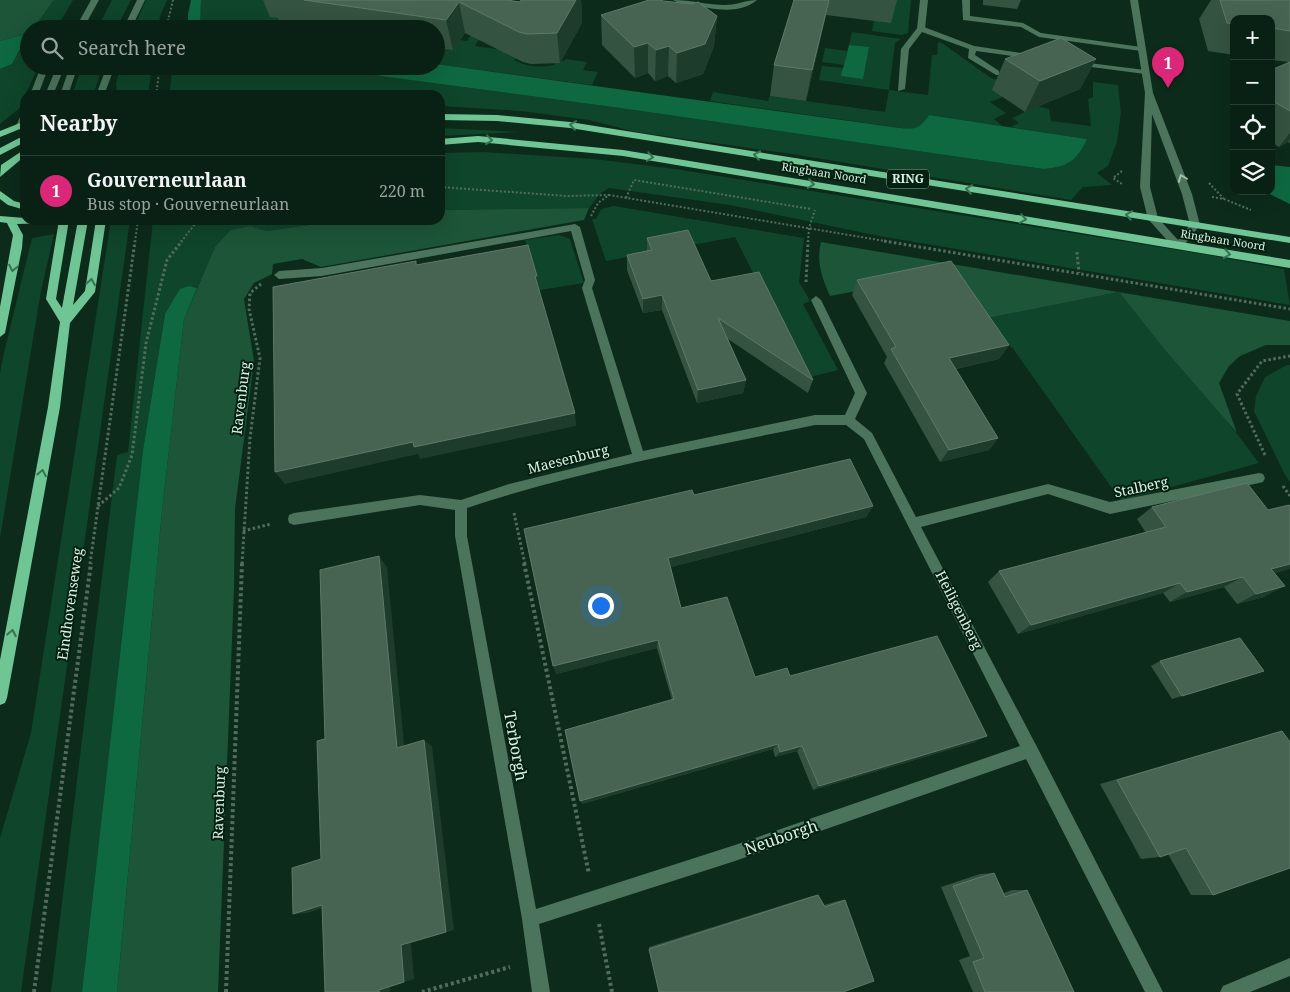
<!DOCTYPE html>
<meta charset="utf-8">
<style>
:root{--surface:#092014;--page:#172d22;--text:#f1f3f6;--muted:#99a3a0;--line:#293e34;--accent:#db2777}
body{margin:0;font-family:"Noto Serif",serif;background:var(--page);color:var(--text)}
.controls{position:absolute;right:15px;top:15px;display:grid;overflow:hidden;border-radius:10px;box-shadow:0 5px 20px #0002}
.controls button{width:45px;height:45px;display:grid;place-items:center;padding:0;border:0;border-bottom:1px solid var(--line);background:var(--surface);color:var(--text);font:25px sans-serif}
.you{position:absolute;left:600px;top:605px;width:18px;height:18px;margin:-12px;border:4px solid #fff;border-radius:50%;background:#1a73e8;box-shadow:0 0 0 8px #1a73e833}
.badge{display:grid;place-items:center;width:32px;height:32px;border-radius:50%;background:var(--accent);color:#fff;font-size:16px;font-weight:700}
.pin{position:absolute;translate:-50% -41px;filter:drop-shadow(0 1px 2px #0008)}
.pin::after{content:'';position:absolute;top:26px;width:18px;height:15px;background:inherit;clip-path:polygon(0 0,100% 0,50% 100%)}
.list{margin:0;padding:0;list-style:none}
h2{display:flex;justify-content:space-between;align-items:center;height:65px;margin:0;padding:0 20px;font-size:21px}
h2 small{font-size:16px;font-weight:400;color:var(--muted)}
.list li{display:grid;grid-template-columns:32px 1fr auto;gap:15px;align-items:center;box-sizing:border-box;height:70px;padding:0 20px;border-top:1px solid var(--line)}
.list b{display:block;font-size:19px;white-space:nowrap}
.list p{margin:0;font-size:16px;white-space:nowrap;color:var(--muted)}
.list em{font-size:16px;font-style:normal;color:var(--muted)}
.icon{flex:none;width:28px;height:28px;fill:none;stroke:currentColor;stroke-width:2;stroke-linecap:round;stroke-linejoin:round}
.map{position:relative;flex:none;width:1290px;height:992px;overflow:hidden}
.search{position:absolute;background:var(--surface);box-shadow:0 5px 20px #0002;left:20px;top:20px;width:425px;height:55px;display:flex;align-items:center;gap:12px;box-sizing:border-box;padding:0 18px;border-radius:28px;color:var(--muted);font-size:19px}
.panel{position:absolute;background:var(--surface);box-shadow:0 5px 20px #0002;left:20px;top:90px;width:425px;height:135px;border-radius:15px}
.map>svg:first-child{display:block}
.green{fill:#0f452b}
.forest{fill:#1c5538}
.water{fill:#0e6941}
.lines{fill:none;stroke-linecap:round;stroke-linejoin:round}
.path-far2{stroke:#526d5e;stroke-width:2;stroke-dasharray:2 2;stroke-linecap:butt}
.path-far1{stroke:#526d5e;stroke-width:3;stroke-dasharray:2.5 2.5;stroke-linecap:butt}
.path{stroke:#526d5e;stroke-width:4;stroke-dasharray:3 3;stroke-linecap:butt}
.service{fill:#4c745c;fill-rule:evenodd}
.minor{fill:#4c745c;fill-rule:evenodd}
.tertiary{fill:#4c745c;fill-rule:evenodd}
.primary{fill:#6fc594;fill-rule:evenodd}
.wall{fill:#355341}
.shaded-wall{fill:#1d3c2b}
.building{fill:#476453;stroke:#5e7969}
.oneway{stroke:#387352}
.oneway2{stroke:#a3bead}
.labels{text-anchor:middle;stroke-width:4;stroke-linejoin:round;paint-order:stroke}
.far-street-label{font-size:11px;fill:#ddefe3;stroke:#022111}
.shield{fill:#022111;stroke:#9bb1a4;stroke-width:1}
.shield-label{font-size:12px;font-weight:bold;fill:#ddefe3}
.street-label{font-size:14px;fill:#ddefe3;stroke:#022111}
.near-street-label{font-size:16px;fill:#ddefe3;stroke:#022111}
</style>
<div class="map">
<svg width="1290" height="992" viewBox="0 0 1290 992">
<rect width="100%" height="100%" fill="#0c2b1b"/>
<!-- green -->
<path class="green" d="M54,0H73L56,29H33Z
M112,0H131L116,29H97Z
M146,0H167L160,16L158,29H133Z
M201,0H288L286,19L305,29H255L233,24L199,23Z
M894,0H911L908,33L902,35L872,31L874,21Z
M478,25L487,26L475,46L509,51L516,58L514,60C527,67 539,68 554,65L556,60L564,61L566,59L587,62L583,70L598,72L592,85L436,64V48L460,40L467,41Z
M852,32L901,39L895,43L889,90L928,95L932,55H937L938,42L942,43L991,78L1000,81L1003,97L990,102L1006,113L994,119L1002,126L929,115L921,126L915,130L710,101L713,92L768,101L770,96L885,112L889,90L819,80L822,66L843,68L842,76L869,48L849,45Z
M29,35V66H39L25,95L21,107L0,124V69L12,64Z
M825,48L847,51L844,65L822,62Z
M82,66H103L93,95H72Z
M121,66H152L148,95H117L116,83Z
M173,66H243L252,68L339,66L380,76L620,108L1043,169L1077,156L1087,139L1010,127L1019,123L1012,118L1038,106L1049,109L1051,121L1091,126L1088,99L1093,97V82L1118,85L1121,113L1117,142L1108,166L1097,173L1112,185L1083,187L1071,200L792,154L636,132L589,120L521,111L440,106V95H169Z
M440,128L520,132L440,136Z
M484,152L594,159L675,169L1203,254L1284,269L1290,305L879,236L730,205L609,188L601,193L589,208L440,210V153Z
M614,206L804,238L799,282L810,301L803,304L838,370L806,378L735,237L606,261L592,219H596L601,209Z
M111,220H130L21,992H0V838L31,733Z
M153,220H345L266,231L251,226L215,248L197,288L189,286L165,314L143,450L82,992H51L117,455L128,452Z
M54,234L41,291L0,538V373L3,357L32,238Z
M559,235L570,239L584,283L540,290L525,240Z
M1119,292C1165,349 1216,404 1259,463L1121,501L1014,350L983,319Z
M1287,365H1290V482L1285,475L1254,411L1256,396L1265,377Z"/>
<!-- forest -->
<path class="forest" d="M0,0H54L33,29H29V33L0,41Z
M589,208L584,220L321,267L302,259L273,264L272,274L254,283L244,299L254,361L235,509L234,589L218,992H117L162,511L184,319L215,247L231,230L251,226L266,231L345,220H440V210Z
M821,242L1290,321V345H1266L1240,356L1229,366L1219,383L1237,433L1166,351L1119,292L983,319L952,273L830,296C822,278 816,262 821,242Z"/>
<!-- water -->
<path class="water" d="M191,0H201L200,23L233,24L255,29H188V14Z
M29,33L12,64L0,69V41Z
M849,45L869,47L863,79L841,76Z
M436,64L900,128C916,130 920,128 929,115L1087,139C1077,161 1067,167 1043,169L620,108L380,76L339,66H436Z
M1271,165L1290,167V204L1263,191H1271Z
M189,286L197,288L184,319L162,511L117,992H82L143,450L165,314L180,289Z"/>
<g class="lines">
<!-- path-far2 -->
<path class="path-far2" d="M166,29L173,0
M156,95L160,66
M1122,171L1113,178L1122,184
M1209,183L1224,199
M440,187L567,196L609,195
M1212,197L1224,199L1251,210
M626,198L634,180L811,209
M591,216L598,203L609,195L891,242
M135,242L138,220
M181,242L198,220
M808,242L809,228L815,210"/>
<!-- path-far1 -->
<path class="path-far1" d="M884,241L1290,309
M1077,252L1079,273
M806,282L808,241
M1265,455L1237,394L1262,361L1290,356
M1283,486L1290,496
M98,506L119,488L132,455L146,343L167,260L182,241
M514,513L525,564
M243,531L271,524
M90,564L135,241
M242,564L250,438L260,358L249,309L250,293L261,284"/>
<!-- path -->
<path class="path" d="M524,563L589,874
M599,924L612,992
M34,992L91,563
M226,992L242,563
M422,992L510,967"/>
<!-- service -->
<path class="service" d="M962,0H970V16L1023,23L1041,33L1141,47L1145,49L1141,51L1039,37L1021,27L963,20Z
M918,27H924L974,46L1034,55L1038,57L1034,59L976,51L975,55L999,71V75H996L968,58L969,49L922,32L909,49L905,89L898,91L901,49Z
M1073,61L1145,70L1149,72L1145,74L1076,65L1072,63Z"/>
<!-- minor -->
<path class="minor" d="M673,0C691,0 708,5 725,5C737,5 746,0 757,0C740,15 712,9 692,5C686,4 678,3 673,0Z
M920,0H928L925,29L921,31L917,29Z
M1130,0H1138L1153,93L1192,194L1200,225L1182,248H1174L1148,219L1140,187L1145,93ZM1152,114L1182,194L1190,225L1178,240L1158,218L1150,187Z
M575,224L580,227L595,280L592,288L643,451L815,415H845L855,393L811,300L816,296L821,300L867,393L855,419L872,433L916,517L1048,484L1110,502L1259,473L1263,474L1265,478L1263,482L1259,483L1110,514L1048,494L921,527L1036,745L1163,992H1145L1026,759L735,861L539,924L550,992H532L522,919L455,536V510L420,505L294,525L289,523L288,519L289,515L294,513L420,495L461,500L509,484L632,454L582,288L585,280L571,231L322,276L279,279L274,275L279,271L322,268ZM815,425H846L864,439L1020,746L735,845L536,909L467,536V508C580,470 699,449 815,425Z
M1290,958V976L1250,992H1220L1223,986Z"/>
<!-- tertiary -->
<path class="tertiary" d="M91,0H99L83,29H75Z
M137,0H145L131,29H123Z
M41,66H49L38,95H30Z
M57,66H65L53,95H45Z
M70,66H78L68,95H60Z
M107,66H115L104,95H96Z
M25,112L24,126L17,128L16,126L21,115Z"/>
<!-- primary -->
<path class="primary" d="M440,114L497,115L570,122L1290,237V243L570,128L497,121L440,120Z
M25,121V127L0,137V131Z
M25,135V142L0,155V148Z
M478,136L623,150L1290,260V268L623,156L478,142L440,145V139Z
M25,149V156L0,177L1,165Z
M0,191L14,201L25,204V210L8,205L0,199Z
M0,216L25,218V220H57L52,223L17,224L23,235L22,248L5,333L0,337V307L13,235L7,223L0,222Z
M59,220H69L56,299L62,308L78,220H88L73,305L85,291L96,220H106L95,292L70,323L60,407L7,698L5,703L0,705V660L48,407L60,322L46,299Z"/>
</g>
<!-- wall -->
<path class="wall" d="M263,0H507L520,2L521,0H581L582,23L560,63L531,64L523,62L465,33L453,50L436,48V29H305L281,25L278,18L270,17Z
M794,0H897L891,23L826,15L806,101L770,96L774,65Z
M983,0H1021L1017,9L983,5Z
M1211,0H1290V143L1288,142L1279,147L1271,142V70L1290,62L1271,60V19H1234V55L1208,51L1199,19Z
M663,1L717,16L714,46L703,74L676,83L668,76L655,81L648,73L635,78L602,45L601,15Z
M1005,59H1096L1080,89L1025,112L992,90Z
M1234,104V110L1230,108Z
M647,238L711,281L813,380L808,393L728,339L746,380L743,393L697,403L662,310L643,313L627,270V255L647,251Z
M857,280L1009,345L999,359L956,369L998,438L989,450L940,462L884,363L887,357L852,295Z
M694,495L873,506L866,517L671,567L681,608L755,677L790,676L975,742L813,790L797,751L775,757L773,749L582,804L672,700L657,648L556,674Z
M1152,507L1275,573L1264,597L1237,604L1224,587L1170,602L1163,593L1018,634L988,582L999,571L1146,533L1137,519Z
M1160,661L1264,671L1253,675L1172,699L1151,666Z
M1282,731L1289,741L1290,740V868L1213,895H1191L1168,854L1160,857L1141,859L1100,784Z
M994,873L1004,893L1012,890H1027L1074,992H973L959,960L970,956L941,887L980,874Z
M818,895L824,905L838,901L845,900L659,992L649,947L812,896Z"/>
<!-- shaded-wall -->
<path class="shaded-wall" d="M576,0H581L582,23L560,63L557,33Z
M829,0L826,15L806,101L812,70Z
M459,2L465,33L453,50L446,20Z
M717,16L714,46L703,74L676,83L677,53Z
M648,43V73L635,78L634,47Z
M669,46L668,76L655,81L656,50Z
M1096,59L1080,89L1025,112L1040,81Z
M1290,133V139L1288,142L1279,147Z
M535,276H537L540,290L538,291Z
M662,295V310L643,313V299Z
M1009,345L999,359L941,372L949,358Z
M746,380L743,393L697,403L698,390Z
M575,413L576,426L420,459L418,454L285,484L275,472L413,442Z
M998,438L989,450L940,462L949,450Z
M873,506L866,517L667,568L668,558Z
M379,556L387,567L405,754L397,748Z
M1290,564V569L1252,580L1271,569Z
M1243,577L1224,587L1170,602L1187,592Z
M1180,583L1163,593L1018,634L1031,625Z
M1285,586L1264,597L1237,604L1256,594Z
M658,640L657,648L556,674L553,666Z
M1264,671L1253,675L1172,699L1182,696Z
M987,736L975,742L813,790L819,786Z
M424,740L432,746L454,930L411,943L414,979L404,982L401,945Z
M778,744L773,749L582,804L580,801Z
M802,746L797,751L775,757L780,752Z
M322,905H334L307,913L293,914Z
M390,987V992H379V990Z"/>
<!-- building -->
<path class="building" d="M304,0H507L520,2L521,0H576L557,33L527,34L519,32L459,2L446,20Z
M649,0H662L663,1L692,4L698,2L717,16L705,44L677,53L669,46L656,50L648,43L634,47L601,15Z
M794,0H829L812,70L774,65Z
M1220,0H1290V31L1271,28V19H1234V24L1227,23Z
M1061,38L1096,59L1040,81L1005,59Z
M1290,62V111L1271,100V92L1273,91L1271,90V70Z
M688,230L711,281L759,272L813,380L718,318L746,380L698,390L662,295L643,299L627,255L652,250L647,238Z
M528,245L537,276H535L575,413L414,447L413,442L275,472L273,287L416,261V265Z
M951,261L1009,345L949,358L998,438L949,450L891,349L896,347L857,280Z
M850,459L873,506L668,558L681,608L727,597L755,677L787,668L790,676L937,636L987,736L819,786L802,746L780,752L778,744L580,801L565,730L674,699L658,640L553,666L524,529L692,490L694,495Z
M1247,483L1268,510L1289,505L1290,506V564L1271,569L1285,586L1256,594L1243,577L1187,592L1180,583L1031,625L999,571L1166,527L1152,507Z
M379,556L397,748L424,740L446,932L401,945L404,982L379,990V992H325L322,905L293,914L292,868L321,859L317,741L325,739L320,570Z
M1240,638L1264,671L1182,696L1160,661Z
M1282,731L1290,742V868L1213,895L1186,848L1160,857L1117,780Z
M994,873L1005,897L1027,890L1074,992H985L973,962L984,958L953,886Z
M818,895L825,907L845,900L874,981L843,992H659L649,949Z"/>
<!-- one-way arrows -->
<defs><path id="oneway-chevron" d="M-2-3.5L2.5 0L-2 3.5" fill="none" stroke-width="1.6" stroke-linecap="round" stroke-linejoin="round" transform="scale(1.25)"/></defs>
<g class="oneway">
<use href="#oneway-chevron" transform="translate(573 125) rotate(-172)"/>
<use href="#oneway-chevron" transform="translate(489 140) rotate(6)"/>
<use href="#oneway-chevron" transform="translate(757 155) rotate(-171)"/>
<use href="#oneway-chevron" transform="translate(650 157) rotate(9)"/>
<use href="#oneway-chevron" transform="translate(811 184) rotate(9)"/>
<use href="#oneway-chevron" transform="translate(969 189) rotate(-171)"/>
<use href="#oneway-chevron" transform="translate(1129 215) rotate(-171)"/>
<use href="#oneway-chevron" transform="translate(1023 219) rotate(9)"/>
<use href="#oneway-chevron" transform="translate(1227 254) rotate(9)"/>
<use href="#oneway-chevron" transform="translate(13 268) rotate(101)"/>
<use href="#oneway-chevron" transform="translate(91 282) rotate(-81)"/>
<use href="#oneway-chevron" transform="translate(42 473) rotate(-79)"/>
<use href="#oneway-chevron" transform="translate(12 633) rotate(-79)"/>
</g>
<use class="oneway2" href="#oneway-chevron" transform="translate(1182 178) rotate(-111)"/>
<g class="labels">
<!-- far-street labels -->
<g class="far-street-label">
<text transform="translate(824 173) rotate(9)" y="4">Ringbaan Noord</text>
<text transform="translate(1223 240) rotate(9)" y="4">Ringbaan Noord</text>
</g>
<!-- shield labels -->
<rect class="shield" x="887" y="169.5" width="42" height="19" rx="4"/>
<g class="shield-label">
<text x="908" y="183">RING</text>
</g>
<!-- street labels -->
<g class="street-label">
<text transform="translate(241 398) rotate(-83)" y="5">Ravenburg</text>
<text transform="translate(568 459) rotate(-14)" y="5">Maesenburg</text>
<text transform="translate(1141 487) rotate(-12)" y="5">Stalberg</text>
<text transform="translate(70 604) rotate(-82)" y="5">Eindhovenseweg</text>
<text transform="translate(959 610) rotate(63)" y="5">Heiligenberg</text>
<text transform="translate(219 803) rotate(-88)" y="5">Ravenburg</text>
</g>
<!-- near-street labels -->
<g class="near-street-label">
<text transform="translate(516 746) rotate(80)" y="6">Terborgh</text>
<text transform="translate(781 837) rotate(-19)" y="6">Neuborgh</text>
</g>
</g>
</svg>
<div class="controls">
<button>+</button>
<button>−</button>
<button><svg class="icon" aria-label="locate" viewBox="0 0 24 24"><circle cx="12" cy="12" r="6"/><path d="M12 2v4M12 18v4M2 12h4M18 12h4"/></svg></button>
<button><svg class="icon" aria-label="layers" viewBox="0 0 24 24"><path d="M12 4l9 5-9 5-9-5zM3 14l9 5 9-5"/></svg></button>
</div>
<div class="you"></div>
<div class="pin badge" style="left:1168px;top:88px">1</div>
<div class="search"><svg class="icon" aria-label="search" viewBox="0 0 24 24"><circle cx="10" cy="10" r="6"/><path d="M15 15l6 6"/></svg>Search here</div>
<section class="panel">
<h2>Nearby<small></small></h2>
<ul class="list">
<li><span class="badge">1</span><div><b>Gouverneurlaan</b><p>Bus stop · Gouverneurlaan</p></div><em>220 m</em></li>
</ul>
</section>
</div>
